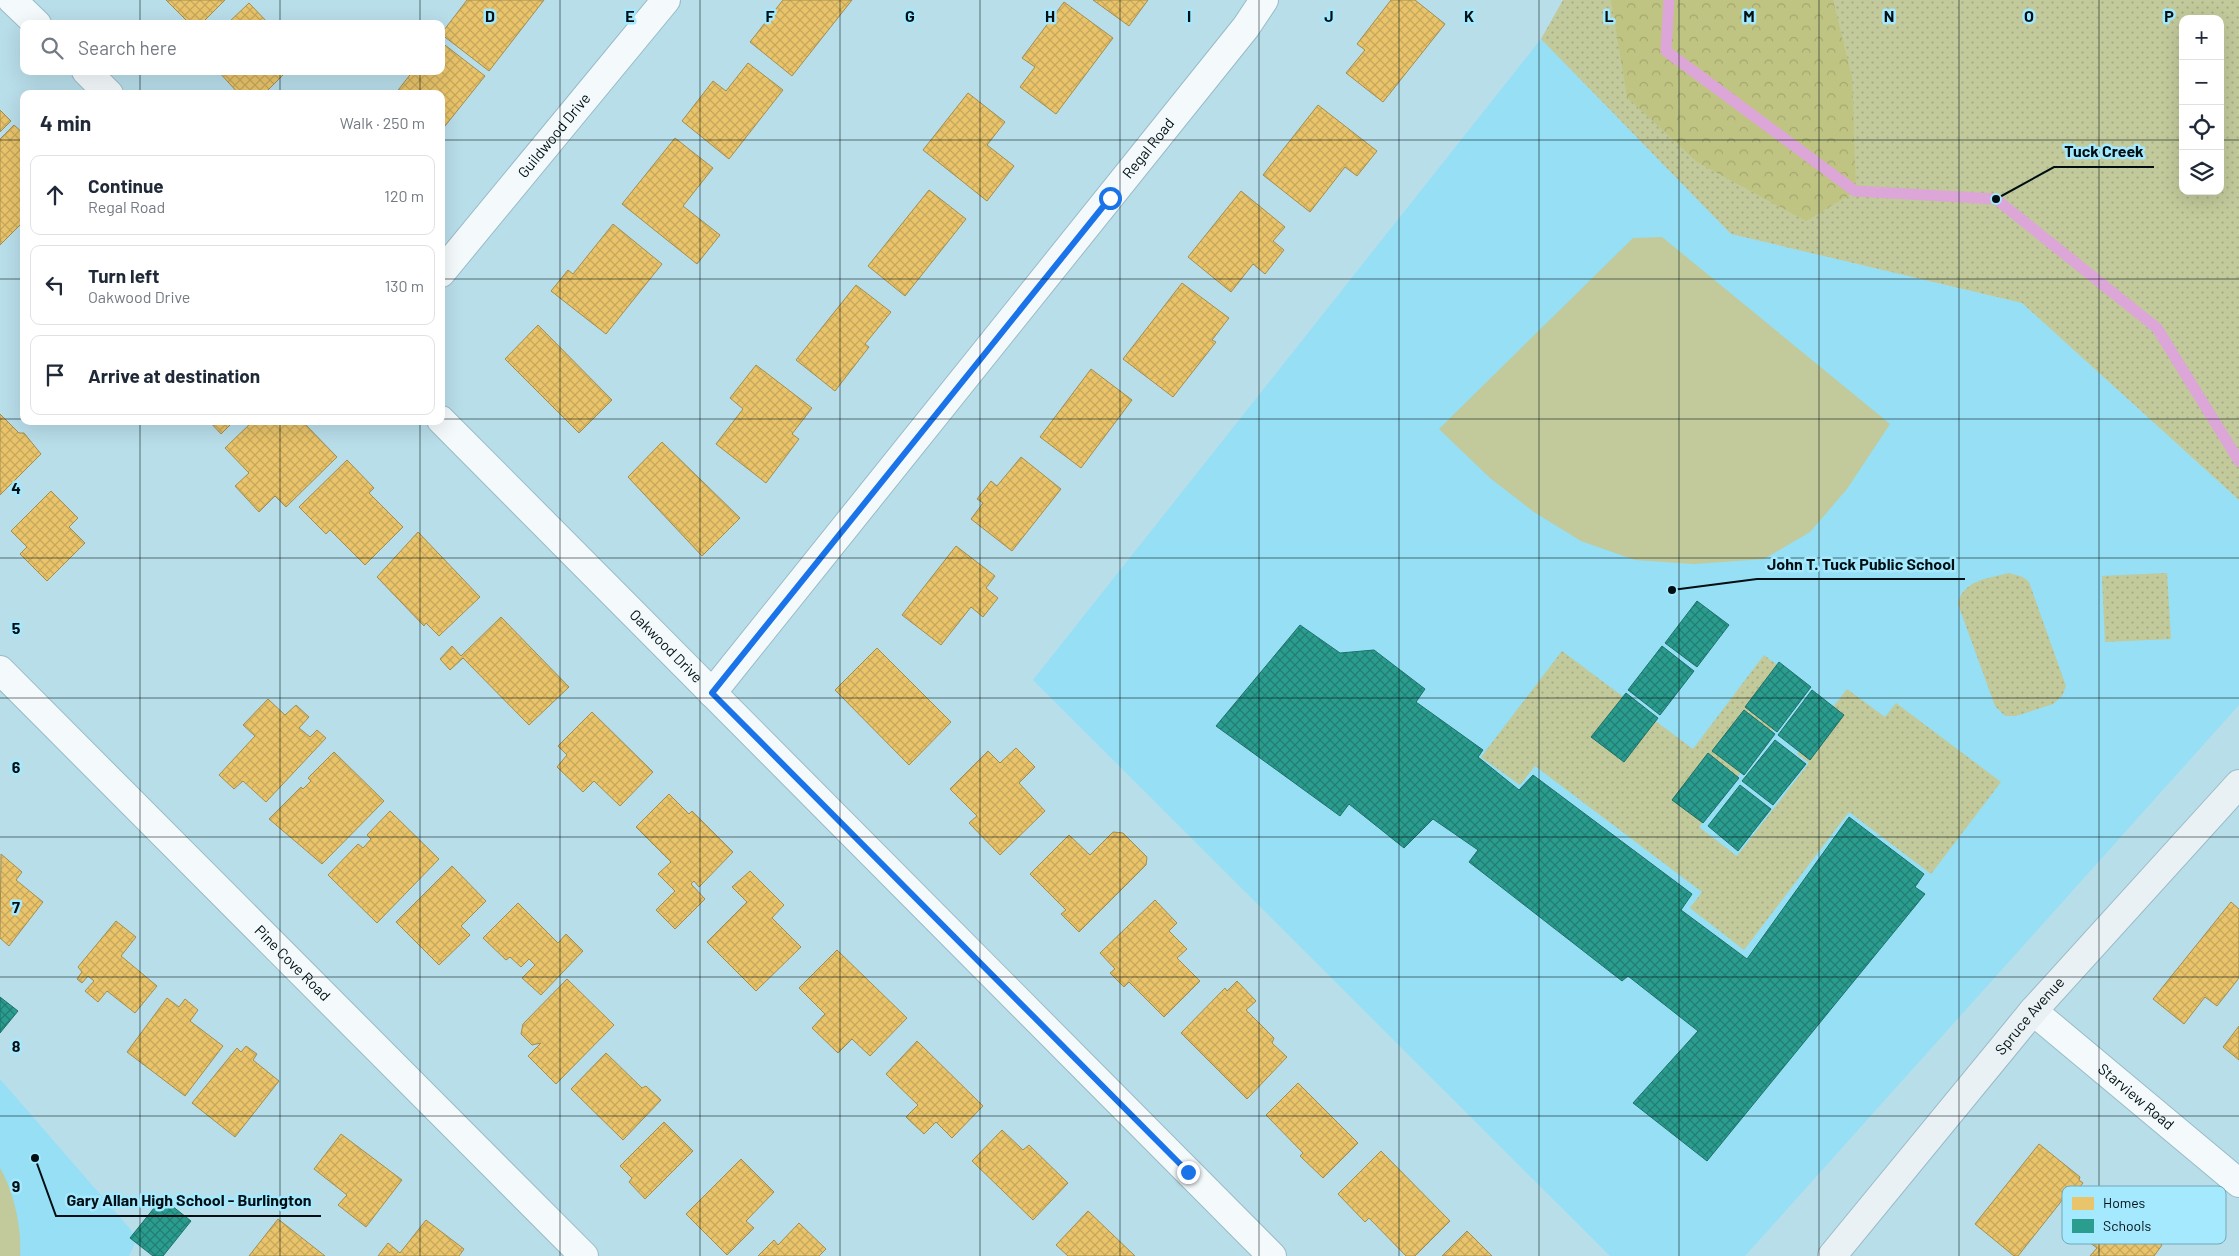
<!DOCTYPE html>
<meta charset="utf-8">
<style>
:root{--surface:#fff;--page:#f2f2f3;--text:#1f2937;--muted:#747a83;--line:#e0e1e3}
body{margin:0;font-family:Barlow,sans-serif;background:var(--page);color:var(--text)}
.controls{position:absolute;right:15px;top:15px;display:grid;overflow:hidden;border-radius:10px;box-shadow:0 5px 20px #0002}
.controls button{width:45px;height:45px;display:grid;place-items:center;padding:0;border:0;border-bottom:1px solid var(--line);background:var(--surface);color:var(--text);font:25px sans-serif}
.stop{position:absolute;width:15px;height:15px;margin:-11px;border:4px solid #1a73e8;border-radius:50%;background:#fff}
.stop.end{background:#1a73e8;border-color:#fff;box-shadow:0 1px 5px #0008}
.list{margin:0;padding:0;list-style:none}
h2{display:flex;justify-content:space-between;align-items:center;height:65px;margin:0;padding:0 20px;font-size:21px}
h2 small{font-size:16px;font-weight:400;color:var(--muted)}
.list li{display:grid;grid-template-columns:32px 1fr auto;gap:15px;align-items:center;box-sizing:border-box;height:80px;margin:0 10px 10px;padding:0 10px;border:1px solid var(--line);border-radius:10px}
.list b{display:block;font-size:19px;white-space:nowrap}
.list p{margin:0;font-size:16px;white-space:nowrap;color:var(--muted)}
.list em{font-size:16px;font-style:normal;color:var(--muted)}
.icon{flex:none;width:28px;height:28px;fill:none;stroke:currentColor;stroke-width:2;stroke-linecap:round;stroke-linejoin:round}
.map{position:relative;flex:none;width:2239px;height:1256px;overflow:hidden}
.search{position:absolute;background:var(--surface);box-shadow:0 5px 20px #0002;left:20px;top:20px;width:425px;height:55px;display:flex;align-items:center;gap:12px;box-sizing:border-box;padding:0 18px;border-radius:10px;color:var(--muted);font-size:19px}
.panel{position:absolute;background:var(--surface);box-shadow:0 5px 20px #0002;left:20px;top:90px;width:425px;height:335px;border-radius:10px}
.map>svg:first-child{display:block}
.built{fill:#96dff4}
.green{fill:url(#green-dots);fill-rule:evenodd}
.forest{fill:url(#forest-crowns)}
.pitch{fill:#c2c99a}
.homes{fill:url(#homes-cross-hatch);stroke:#a38e50}
.schools{fill:url(#schools-cross-hatch);stroke:#1d726a}
.lines{fill:none;stroke-linecap:round;stroke-linejoin:round}
.stream{stroke:#dda6d9;stroke-width:11}
.street-casing{stroke:#99bbc5;stroke-width:30}
.secondary-casing{stroke:#99bbc5;stroke-width:30}
.street{stroke:#f4fafc;stroke-width:28}
.secondary{stroke:#eaf1f5;stroke-width:28}
.route{stroke:#1a73e8;stroke-width:6}
.grid{fill:none;stroke:#000f14;stroke-width:1;stroke-opacity:0.55}
.labels{text-anchor:middle;stroke-width:5;stroke-linejoin:round;paint-order:stroke}
.street-label{font-size:15px;fill:#000f14;stroke:#a4e9fe}
.key{fill:#a4e9fe;stroke:#73a8b8;stroke-width:1}
.key-label{font-size:14px;fill:#000f14}
.grid-label{font-size:16px;text-anchor:middle;font-weight:bold;fill:#000f14;stroke:#a4e9fe;stroke-width:5;stroke-linejoin:round;paint-order:stroke}
.leader{fill:none;stroke:#000f14;stroke-width:2}
.callout-dot{fill:#000f14;stroke:#a4e9fe;stroke-width:2}
.callout-label{font-size:16px;text-anchor:middle;font-weight:bold;fill:#000f14;stroke:#a4e9fe;stroke-width:5;stroke-linejoin:round;paint-order:stroke}
</style>
<div class="map">
<svg width="2239" height="1256" viewBox="0 0 2239 1256">
<defs>
<pattern id="green-dots" width="8" height="8" patternUnits="userSpaceOnUse" patternTransform="scale(1.25)"><rect width="8" height="8" fill="#c2c99a"/><path d="M2 2h.1M6 6h.1" fill="none" stroke="#a5ab84" stroke-width="1.8" stroke-linecap="round"/></pattern>
<pattern id="forest-crowns" width="20" height="18" patternUnits="userSpaceOnUse" patternTransform="scale(1.25)"><rect width="20" height="18" fill="#c0c482"/><path d="M2 6a3 3 0 1 1 6 0M12 15a3 3 0 1 1 6 0" fill="none" stroke="#a3a76f"/></pattern>
<pattern id="homes-cross-hatch" width="8" height="8" patternUnits="userSpaceOnUse" patternTransform="scale(1.25)"><rect width="8" height="8" fill="#e9c46a"/><path d="M0 0l8 8M0 8l8-8" fill="none" stroke="#c6a75b"/></pattern>
<pattern id="schools-cross-hatch" width="8" height="8" patternUnits="userSpaceOnUse" patternTransform="scale(1.25)"><rect width="8" height="8" fill="#2a9d8f"/><path d="M0 0l8 8M0 8l8-8" fill="none" stroke="#227e74"/></pattern>
</defs>
<rect width="100%" height="100%" fill="#b8deea"/>
<!-- built -->
<path class="built" d="M1541,39L1731,234L2022,303L2239,500V705L1745,1256H1610L1033,680Z
M0,1079L138,1238L129,1256H0Z"/>
<!-- green -->
<path class="green" d="M1563,0H2239V500L2022,303L1731,234L1541,39ZM2183,19H2220V191H2183Z
M2009,573L2023,577L2029,582L2066,686L2062,696L2053,704L2016,716H2005L1995,706L1958,604C1963,580 1987,579 2009,573Z
M2167,573L2171,639L2105,642L2102,576Z
M1562,651L1693,749L1764,655L1806,687L1699,827L1737,856L1809,763L1797,754L1847,689L1885,717L1896,703L2001,782L1931,874L1849,812L1744,950L1690,908L1702,892L1535,766L1520,785L1481,757Z"/>
<!-- forest -->
<path class="forest" d="M1611,0H1833L1852,77L1856,191L1806,221L1697,162L1627,97Z"/>
<!-- pitch -->
<path class="pitch" d="M1662,237L1890,424L1847,489L1810,532L1764,559L1694,564L1635,560L1581,541L1534,512L1490,478L1439,429L1633,238Z
M0,1168C14,1192 22,1228 20,1256H0Z"/>
<!-- homes -->
<path class="homes" d="M166,0H225L201,24H190Z
M467,0H544L489,71L441,34Z
M783,0H852L792,76L750,42Z
M1093,0H1148L1129,26Z
M1391,0H1415L1445,24L1383,102L1346,73L1365,50L1357,44Z
M1064,2L1113,38L1056,114L1020,87L1035,67L1022,58Z
M249,3L269,24H227Z
M441,42L485,76L441,131V94H395L413,71H441Z
M748,63L783,90L729,159L682,121L713,81L726,91Z
M218,71H287L264,94H239Z
M968,93L1005,122L987,145L1014,166L987,201L923,150Z
M1318,105L1377,151L1357,176L1345,167L1310,212L1263,175Z
M0,110L11,121L0,132Z
M14,125L24,134V221L0,245V139Z
M675,138L713,168L683,206L720,235L697,264L622,204Z
M929,190L966,219L905,296L868,266Z
M1241,191L1285,227L1273,241L1284,250L1265,274L1253,264L1231,292L1188,257Z
M613,224L662,264L606,334L551,291L568,270L573,274Z
M1182,283L1229,318L1212,340L1216,342L1173,397L1123,359Z
M856,285L891,312L865,344L869,347L835,391L796,360Z
M538,325L612,400L579,433L505,359Z
M756,365L812,408L792,434L799,439L766,483L716,444L743,409L730,398Z
M1091,369L1132,400L1081,468L1040,437Z
M0,414L19,433H24L41,454L0,495Z
M209,421H234L221,434Z
M253,421H302L337,457L286,507L275,496L259,512L235,486L249,473L225,448Z
M662,442L740,518L702,556L628,477Z
M1021,457L1061,489L1012,551L971,519L983,503L977,499L991,481L997,486Z
M347,460L374,488L369,493L403,527L365,565L330,530L326,534L299,507Z
M51,491L78,518L69,527L85,543L47,581L20,554L27,547L11,531Z
M418,532L480,597L439,636L426,623L424,626L377,577Z
M956,546L995,576L986,588L998,598L983,617L971,607L941,645L902,615Z
M501,617L569,687L529,725L463,658L450,670L440,659L452,646L461,656Z
M877,648L951,722L909,765L835,690Z
M268,699L285,715L296,705L309,717L299,728L310,737L317,730L326,738L266,802L243,781L234,789L219,775L255,736L243,725Z
M592,712L653,772L620,806L594,781L583,792L557,767L567,755L558,746Z
M1016,748L1035,767L1019,783L1045,811L1000,855L969,823L977,816L950,789L988,751L1000,763Z
M334,752L384,801L322,864L269,819L301,787L303,789L311,781L308,778Z
M669,794L689,814L692,811L733,852L699,887L694,881L691,884L705,899L675,929L656,910L675,891L658,874L671,862L636,827Z
M390,811L439,859L377,923L328,875L358,844L363,848L371,839L367,835Z
M1113,832L1123,833L1147,857L1146,865L1079,932L1061,914L1066,910L1030,874L1069,835L1090,855Z
M1,854L22,872L16,880L43,902L9,946L0,938Z
M452,866L486,901L461,926L470,935L439,965L396,922Z
M750,871L784,905L772,918L801,947L756,991L707,942L747,902L732,887Z
M1155,900L1177,923L1169,931L1187,949L1177,958L1200,981L1164,1017L1129,982L1124,987L1110,973L1115,969L1100,953Z
M2231,902L2239,909V978L2217,1006L2205,997L2184,1024L2153,999Z
M518,903L558,943L566,934L583,951L541,995L522,978L535,965L529,959L521,967L510,957L506,960L483,938Z
M116,921L136,937L121,956L157,986L135,1013L107,991L98,1002L85,991L94,981L88,976L82,983L77,979L82,972L78,967Z
M837,950L907,1018L870,1056L852,1039L838,1053L812,1028L825,1014L799,988Z
M567,979L614,1025L556,1084L528,1056L541,1043L532,1045L521,1034L523,1024Z
M1237,981L1256,1001L1246,1010L1274,1038L1272,1043L1287,1057L1247,1099L1181,1033L1225,988L1227,991Z
M167,998L179,1007L185,999L198,1010L190,1021L223,1046L185,1096L127,1052Z
M2239,1026V1060L2223,1047Z
M917,1041L983,1106L952,1138L936,1122L924,1134L906,1117L918,1105L886,1074Z
M246,1046L257,1054L253,1060L279,1081L235,1137L192,1103L237,1048L241,1052Z
M606,1053L642,1088L646,1086L661,1100L623,1140L571,1089Z
M1298,1083L1358,1143L1323,1178L1300,1156L1303,1153L1266,1115Z
M664,1122L693,1151L645,1199L629,1182L632,1178L620,1166Z
M1002,1130L1023,1150L1029,1145L1068,1183L1033,1220L972,1161Z
M341,1134L402,1180L366,1227L338,1205L347,1195L314,1169Z
M2039,1144L2080,1177L2079,1180L2083,1183L2075,1193L2071,1189L2018,1256H2014L1975,1224Z
M1381,1151L1450,1221L1415,1256H1406L1369,1218L1365,1222L1338,1194Z
M741,1159L774,1192L746,1221L754,1228L727,1255L686,1214Z
M2108,1204L2162,1245L2154,1256H2090L2097,1248L2082,1237Z
M1088,1211L1135,1256H1068L1056,1245Z
M278,1219L325,1256H249Z
M426,1220L464,1249L459,1256H378L388,1243L400,1253Z
M799,1223L826,1249L819,1256H758L774,1240L778,1245Z
M1467,1231L1492,1256H1442Z"/>
<!-- schools -->
<path class="schools" d="M1697,601L1729,625L1697,667L1665,643Z
M1300,625L1340,653L1374,650L1425,689L1416,702L1483,750L1478,757L1519,790L1533,775L1692,894L1681,910L1747,959L1849,817L1924,874L1915,887L1925,894L1707,1161L1633,1103L1698,1031L1628,976L1622,981L1469,862L1478,850L1433,819L1404,848L1349,804L1340,816L1216,726Z
M1662,646L1694,671L1660,715L1628,690Z
M1779,662L1811,687L1777,732L1745,707Z
M1812,690L1844,715L1810,760L1778,735Z
M1626,693L1658,718L1624,762L1591,737Z
M1744,710L1775,734L1744,775L1712,751Z
M1775,740L1806,764L1773,805L1742,781Z
M1708,753L1739,778L1703,823L1672,800Z
M1740,785L1771,809L1738,851L1708,826Z
M0,997L18,1011L0,1033Z
M162,1198L191,1221L163,1256H153L130,1238Z"/>
<g class="lines">
<!-- stream -->
<path class="stream" d="M1669,0L1666,51L1855,191L1996,199L2157,328L2239,461"/>
<!-- street casing -->
<g class="street-casing">
<g id="street">
<path d="M12,0L37,24"/>
<path d="M86,71L109,94"/>
<path id="s1" d="M441,273L666,0"/>
<path id="s2" d="M441,420L1272,1256"/>
<path id="s3" d="M0,670L584,1256"/>
<path id="s4" d="M712,693L1246,27L1264,0"/>
<path id="s5" d="M2033,1011L2239,1183"/>
</g>
</g>
<!-- secondary casing -->
<g class="secondary-casing">
<g id="secondary">
<path id="s6" d="M1832,1256L2033,1011L2239,784"/>
</g>
</g>
<!-- street -->
<use href="#street" class="street"/>
<!-- secondary -->
<use href="#secondary" class="secondary"/>
</g>
<g class="lines">
<!-- route -->
<path class="route" d="M1110,198L712,693L1188,1172"/>
</g>
<!-- grid -->
<path class="grid" d="M140,0V24M280,0V24M420,0V24M560,0V1256M700,0V1256M840,0V1256M980,0V1256M1120,0V1256M1259,0V1256M1399,0V1256M1539,0V1256M1679,0V1256M1819,0V1256M1959,0V1256M2099,0V1256M140,71V94M280,71V94M420,71V94M0,140H24M441,140H2183M2220,140H2239M0,279H24M441,279H2239M0,419H24M441,419H2239M140,421V1256M280,421V1256M420,421V1256M0,558H2239M0,698H2239M0,837H2239M0,977H2239M0,1116H2239"/>
<g class="labels">
<!-- street labels -->
<g class="street-label">
<text dy="5" stroke="none"><textPath href="#s1" startOffset="178">Guildwood Drive</textPath></text>
<text dy="5" stroke="none"><textPath href="#s4" startOffset="698">Regal Road</textPath></text>
<text dy="5" stroke="none"><textPath href="#s2" startOffset="319">Oakwood Drive</textPath></text>
<text dy="5" stroke="none"><textPath href="#s3" startOffset="414">Pine Cove Road</textPath></text>
<text dy="5" stroke="none"><textPath href="#s6" startOffset="311">Spruce Avenue</textPath></text>
<text dy="5" stroke="none"><textPath href="#s5" startOffset="134">Starview Road</textPath></text>
</g>
</g>
<!-- legend -->
<rect x="2062" y="1186" width="164" height="58" rx="8" class="key"/>
<rect x="2072" y="1197" width="22" height="13" fill="#e9c46a"/>
<rect x="2072" y="1219" width="22" height="14" fill="#2a9d8f"/>
<g class="key-label">
<text x="2103" y="1208">Homes</text>
<text x="2103" y="1231">Schools</text>
</g>
<g class="grid-label">
<text x="490" y="22">D</text>
<text x="630" y="22">E</text>
<text x="770" y="22">F</text>
<text x="910" y="22">G</text>
<text x="1050" y="22">H</text>
<text x="1189" y="22">I</text>
<text x="1329" y="22">J</text>
<text x="1469" y="22">K</text>
<text x="1609" y="22">L</text>
<text x="1749" y="22">M</text>
<text x="1889" y="22">N</text>
<text x="2029" y="22">O</text>
<text x="2169" y="22">P</text>
<text x="16" y="494">4</text>
<text x="16" y="634">5</text>
<text x="16" y="773">6</text>
<text x="16" y="913">7</text>
<text x="16" y="1052">8</text>
<text x="16" y="1192">9</text>
</g>
<!-- callouts -->
<path class="leader" d="M1996 199L2054 167H2154M1672 590L1757 579H1965M35 1158L56 1216H321"/>
<g class="callout-dot">
<circle cx="1996" cy="199" r="5"/>
<circle cx="1672" cy="590" r="5"/>
<circle cx="35" cy="1158" r="5"/>
</g>
<g class="callout-label">
<text x="2104" y="157">Tuck Creek</text>
<text x="1861" y="570">John T. Tuck Public School</text>
<text x="189" y="1206">Gary Allan High School - Burlington</text>
</g>
</svg>
<div class="controls">
<button>+</button>
<button>−</button>
<button><svg class="icon" aria-label="locate" viewBox="0 0 24 24"><circle cx="12" cy="12" r="6"/><path d="M12 2v4M12 18v4M2 12h4M18 12h4"/></svg></button>
<button><svg class="icon" aria-label="layers" viewBox="0 0 24 24"><path d="M12 4l9 5-9 5-9-5zM3 14l9 5 9-5"/></svg></button>
</div>
<div class="stop" style="left:1110px;top:198px"></div>
<div class="stop end" style="left:1188px;top:1172px"></div>
<div class="search"><svg class="icon" aria-label="search" viewBox="0 0 24 24"><circle cx="10" cy="10" r="6"/><path d="M15 15l6 6"/></svg>Search here</div>
<section class="panel">
<h2>4 min<small>Walk · 250 m</small></h2>
<ul class="list">
<li><svg class="icon" aria-label="ahead" viewBox="0 0 24 24"><path d="M12 20V5M6 11l6-6 6 6"/></svg><div><b>Continue</b><p>Regal Road</p></div><em>120 m</em></li>
<li><svg class="icon" aria-label="left" viewBox="0 0 24 24"><path d="M17 20v-9H6M10 6l-5 5 5 5"/></svg><div><b>Turn left</b><p>Oakwood Drive</p></div><em>130 m</em></li>
<li><svg class="icon" aria-label="arrive" viewBox="0 0 24 24"><path d="M6 21V4h12l-3 4 3 4H6"/></svg><div><b>Arrive at destination</b></div></li>
</ul>
</section>
</div>
